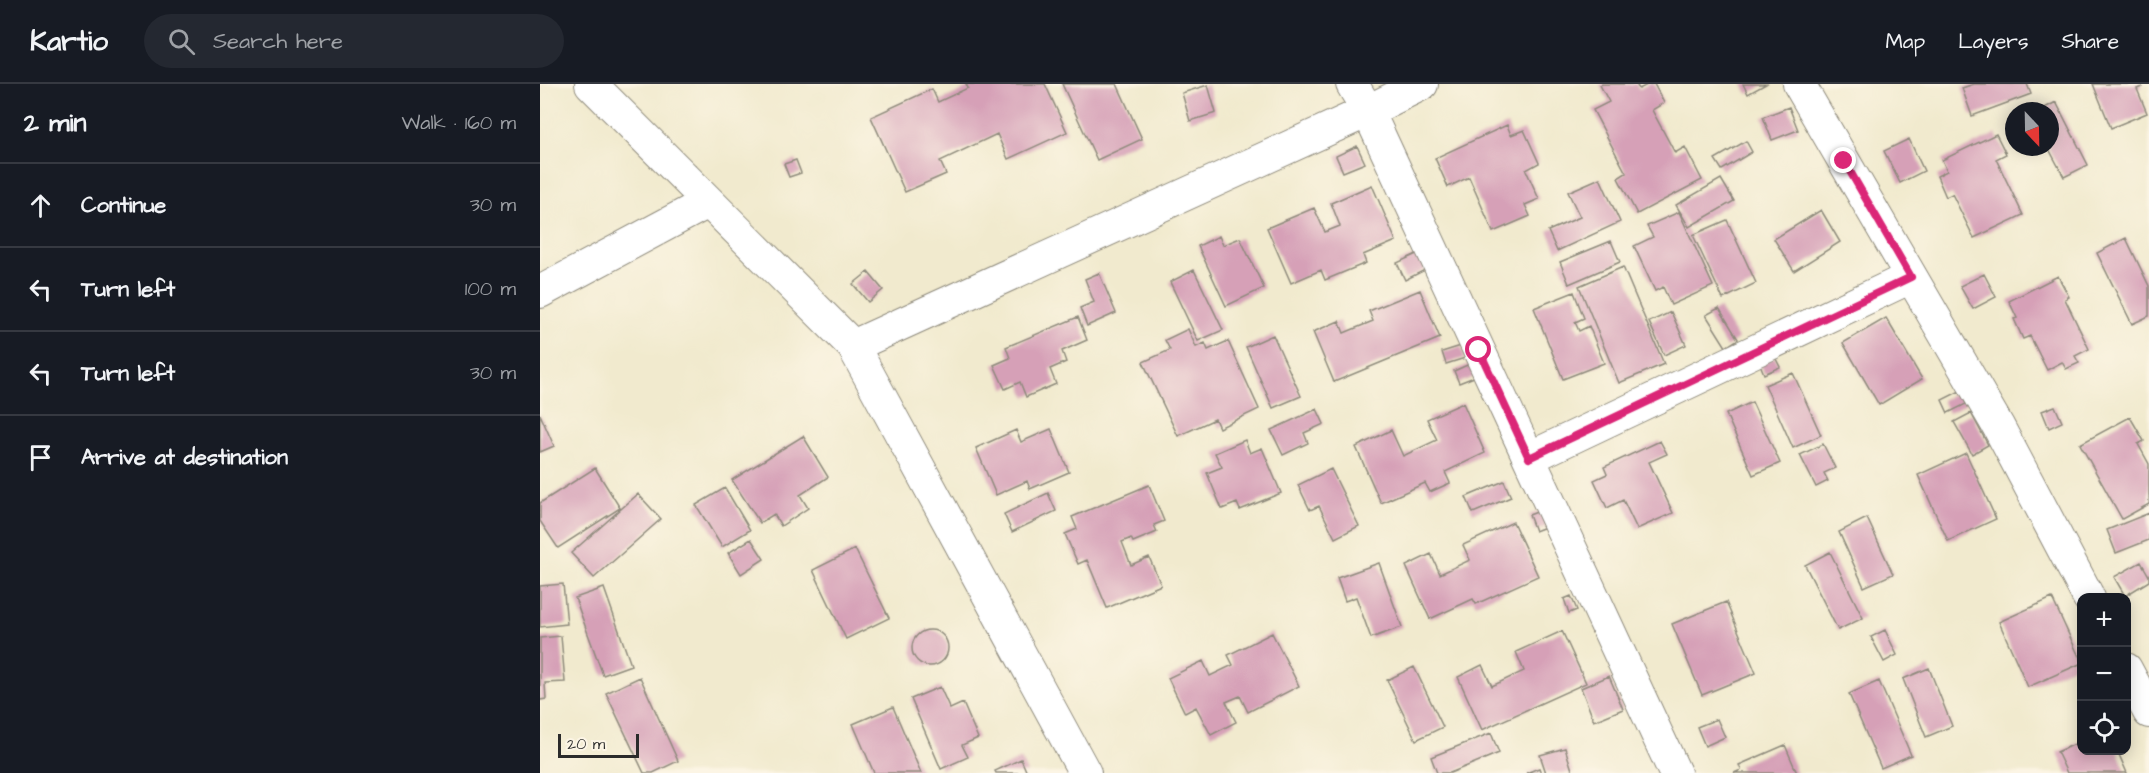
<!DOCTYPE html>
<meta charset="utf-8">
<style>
:root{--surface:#171b24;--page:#242831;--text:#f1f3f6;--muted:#9ea1a6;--line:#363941}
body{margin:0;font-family:"Architects Daughter",sans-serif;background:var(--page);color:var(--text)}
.controls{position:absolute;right:18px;bottom:18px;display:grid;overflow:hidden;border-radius:12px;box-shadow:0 3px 15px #0003}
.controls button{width:54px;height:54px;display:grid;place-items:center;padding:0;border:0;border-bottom:2px solid var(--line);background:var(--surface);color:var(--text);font:30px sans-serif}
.compass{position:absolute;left:1465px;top:18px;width:54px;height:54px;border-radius:50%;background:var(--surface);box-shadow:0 3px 15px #0003;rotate:158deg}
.scale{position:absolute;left:18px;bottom:15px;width:81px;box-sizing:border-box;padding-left:6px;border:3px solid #2b2b2b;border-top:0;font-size:16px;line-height:21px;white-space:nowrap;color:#2b2b2b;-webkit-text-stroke:4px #fcf5e5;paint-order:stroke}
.stop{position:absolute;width:18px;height:18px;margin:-14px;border:4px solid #db2777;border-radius:50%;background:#fff}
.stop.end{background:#db2777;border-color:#fff;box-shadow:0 2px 6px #0008}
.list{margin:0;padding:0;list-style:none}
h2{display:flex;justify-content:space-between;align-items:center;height:78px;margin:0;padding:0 24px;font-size:26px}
h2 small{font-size:20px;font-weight:400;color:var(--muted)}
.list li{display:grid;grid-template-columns:39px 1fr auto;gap:18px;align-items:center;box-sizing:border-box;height:84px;padding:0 24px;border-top:2px solid var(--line)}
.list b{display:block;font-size:22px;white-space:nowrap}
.list em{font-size:20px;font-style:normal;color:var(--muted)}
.icon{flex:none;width:33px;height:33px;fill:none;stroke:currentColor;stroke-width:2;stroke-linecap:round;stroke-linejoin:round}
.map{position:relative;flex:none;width:1609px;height:689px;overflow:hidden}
header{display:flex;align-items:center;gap:36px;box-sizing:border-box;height:84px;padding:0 30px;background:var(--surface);border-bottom:2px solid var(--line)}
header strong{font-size:28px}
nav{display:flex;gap:33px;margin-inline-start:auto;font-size:21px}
.search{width:420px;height:54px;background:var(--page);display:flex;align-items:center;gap:15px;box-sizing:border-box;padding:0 21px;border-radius:33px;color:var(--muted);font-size:22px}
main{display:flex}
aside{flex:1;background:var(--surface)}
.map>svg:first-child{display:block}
.building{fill:#d6a0b7}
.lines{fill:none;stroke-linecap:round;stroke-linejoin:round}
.street-casing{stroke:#8e8a7c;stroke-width:34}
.street{stroke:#fff;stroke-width:32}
.route{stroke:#db2777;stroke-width:8}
</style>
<header>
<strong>Kartio</strong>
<div class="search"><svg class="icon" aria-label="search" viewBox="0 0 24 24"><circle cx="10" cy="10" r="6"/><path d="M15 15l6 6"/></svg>Search here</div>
<nav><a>Map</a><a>Layers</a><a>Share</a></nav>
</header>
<main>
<aside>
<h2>2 min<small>Walk · 160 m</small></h2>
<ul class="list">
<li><svg class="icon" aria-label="ahead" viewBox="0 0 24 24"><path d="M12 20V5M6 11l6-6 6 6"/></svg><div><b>Continue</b></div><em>30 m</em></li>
<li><svg class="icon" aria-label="left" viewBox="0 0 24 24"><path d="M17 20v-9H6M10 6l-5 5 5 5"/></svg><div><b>Turn left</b></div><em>100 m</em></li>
<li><svg class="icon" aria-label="left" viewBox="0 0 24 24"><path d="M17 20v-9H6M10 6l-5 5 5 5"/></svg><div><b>Turn left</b></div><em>30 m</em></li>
<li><svg class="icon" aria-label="arrive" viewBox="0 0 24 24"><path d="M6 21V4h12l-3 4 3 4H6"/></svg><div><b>Arrive at destination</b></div></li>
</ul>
</aside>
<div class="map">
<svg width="1609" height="689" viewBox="0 0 1609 689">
<rect width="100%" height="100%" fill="#fcf5e5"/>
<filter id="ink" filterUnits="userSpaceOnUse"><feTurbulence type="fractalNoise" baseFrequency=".0167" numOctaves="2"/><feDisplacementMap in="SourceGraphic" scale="12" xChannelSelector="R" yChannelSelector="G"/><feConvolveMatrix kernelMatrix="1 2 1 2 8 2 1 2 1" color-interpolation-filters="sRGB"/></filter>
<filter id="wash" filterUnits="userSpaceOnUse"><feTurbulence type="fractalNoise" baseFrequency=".008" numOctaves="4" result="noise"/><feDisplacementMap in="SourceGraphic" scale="24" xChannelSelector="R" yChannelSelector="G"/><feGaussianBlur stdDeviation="1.35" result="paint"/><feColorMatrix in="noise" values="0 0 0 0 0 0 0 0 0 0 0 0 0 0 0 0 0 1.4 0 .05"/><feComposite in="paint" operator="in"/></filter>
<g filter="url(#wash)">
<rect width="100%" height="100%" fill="#f1eace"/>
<g id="blocks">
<!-- building -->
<path class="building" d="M426,0H505L527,48L468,75L457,50L400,77L406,90L365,108L331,33L392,5L398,18L428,4Z
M522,0H577L602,55L557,76Z
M1062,0H1096L1099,5L1109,0H1114L1124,19L1112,26L1135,69L1145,63L1162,96L1097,130L1078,94L1086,89L1053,26L1069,18L1060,1Z
M1203,0H1226L1208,10Z
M1434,0H1487L1491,10L1432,32L1422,4Z
M1553,0H1601L1602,3L1597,5L1607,29L1571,44Z
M668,1L676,29L650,37L642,9Z
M1516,18L1548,81L1524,93L1508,63H1510V27H1499Z
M1249,23L1258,46L1232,56L1223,33Z
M967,41L971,51L984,46L999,79L986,86L999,115L985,121L990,132L953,148L929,93L908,103L895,74Z
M1456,50L1466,70L1456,75L1483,131L1434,154L1412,110L1406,113L1397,92L1407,87L1402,76Z
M1369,55L1384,87L1360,99L1344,67Z
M1206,57L1212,68L1182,86L1175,75Z
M817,62L825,79L803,88L796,72Z
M256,76L261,89L249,93L244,80Z
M1060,94L1080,138L1017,167L1008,147L1040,133L1028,108Z
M1181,95L1194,117L1149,143L1136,121Z
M832,101L856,157L823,171L826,179L785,196L781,186L751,199L727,144L774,124L785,148L800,142L791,119Z
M1281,126L1300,158L1254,187L1234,155Z
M1139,128L1173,202L1131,221L1123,203L1115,207L1094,162L1113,153L1107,142Z
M1187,136L1216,199L1183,215L1153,151Z
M679,152L683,161L700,154L724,204L686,222L658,162Z
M1586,154L1609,202V232L1592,240L1557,169Z
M1071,157L1080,178L1029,200L1020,178Z
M881,168L889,184L865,196L857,179Z
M1083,183L1124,280L1079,299L1039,202Z
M654,186L683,246L658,257L630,198Z
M328,188L343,206L328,218L313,200Z
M559,189L576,229L547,242L540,224L554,218L545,195Z
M1444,190L1456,213L1433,225L1420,202Z
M1518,192L1529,213L1525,215L1549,265L1535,272L1539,279L1526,285L1522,278L1507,286L1490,252L1483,255L1474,235L1477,234L1469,217Z
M880,206L900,254L794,298L773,248L799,237L804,249L833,237L829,227Z
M1034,208L1044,234L1035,238L1039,247L1049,242L1064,279L1023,295L994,224Z
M1179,224L1198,255L1186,263L1166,231Z
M1131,228L1146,261L1124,271L1109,238Z
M538,233L547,256L522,267L526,278L510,285L516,300L486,313L480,298L465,305L454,281L470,274L466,263Z
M1346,234L1382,295L1339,321L1303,259Z
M648,245L656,263L665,259L668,266L688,257L719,325L679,344L675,335L638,352L603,278L630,266L625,256Z
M733,251L761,312L733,324L706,263Z
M921,262L925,274L906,280L902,268Z
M1235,273L1240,283L1224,290L1220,280Z
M934,278L939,291L919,299L914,287Z
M1253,289L1281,351L1253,364L1225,301Z
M1420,307L1426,320L1408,329L1402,316Z
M1212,318L1240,379L1213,391L1186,330Z
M923,319L945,369L905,388L910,399L890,408L885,399L841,419L816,363L851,346L863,372L897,356L887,335Z
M1515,322L1522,338L1509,344L1502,327Z
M777,325L784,340L764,349L768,359L743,371L731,346Z
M1431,329L1448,361L1432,370L1414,338Z
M0,330L14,362L0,368Z
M1590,333L1604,357L1598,360L1609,380V420L1582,435L1540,360Z
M511,345L529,388L490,405L487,397L456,411L436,364L476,346L481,358Z
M263,352L288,393L260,411L268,424L241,442L234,430L220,439L192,396Z
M705,356L710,369L722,364L741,409L700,426L697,419L682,425L667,389L682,383L675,369Z
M1120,357L1127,370L1109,378L1133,429L1097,445L1083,416L1067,424L1054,396L1067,390L1064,383Z
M1283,360L1295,384L1284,389L1288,397L1276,403L1260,371Z
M1426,369L1456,435L1408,457L1378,391Z
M55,384L80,424L18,464L0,437V419Z
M791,385L819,442L795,454L779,422L770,426L758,401Z
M964,397L971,413L933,429L926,413Z
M609,401L624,437L614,441L617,448L593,458L591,454L582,458L591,481L609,473L621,501L567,524L547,476L538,480L525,450L537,445L532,433Z
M185,404L210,446L182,463L156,421Z
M508,409L516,427L472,448L464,430Z
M98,410L121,435L54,494L31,469Z
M1002,426L1008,442L995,447L989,431Z
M1609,429V456L1576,469L1567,446Z
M1327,434L1353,490L1324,503L1299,448Z
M973,438L998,492L936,520L933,515L890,535L866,482L891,470L900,490L930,476L923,461Z
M211,455L224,475L201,490L188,469Z
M315,465L349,534L306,555L273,486Z
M1290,468L1323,534L1298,546L1265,481Z
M1601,478L1609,492V497L1585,512L1574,493Z
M839,479L862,543L831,554L816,513L805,517L797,494Z
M23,500L27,540L0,543V502Z
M64,504L91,581L63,591L35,514Z
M1031,512L1037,526L1029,529L1024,515Z
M1512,514L1542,579L1488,603L1459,538Z
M1186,518L1216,589L1162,611L1132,540Z
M372 564a18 18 0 1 1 36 0a18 18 0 1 1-36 0Z
M1345,546L1357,571L1344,578L1331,553Z
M1022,547L1046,599L942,646L918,593L942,581L952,602L984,587L976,568Z
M732,549L759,602L708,628L700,612L686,618L696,638L671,651L656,623L645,629L628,594L663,577L670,592L693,581L688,571Z
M21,552L25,598L5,599L6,615L0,616V554Z
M874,583L903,643L876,656L847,596Z
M1389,584L1412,642L1386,653L1363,595Z
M1069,592L1083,625L1054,637L1041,604Z
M100,593L138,677L113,689H104L66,609Z
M1339,597L1371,671L1341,684L1309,610Z
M400,603L410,625L423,619L438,654L422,661L428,673L401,685L371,615Z
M353,623L381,689H334L313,640Z
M1177,635L1185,653L1165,662L1157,643Z
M951,649L959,669L910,689H897L891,673Z
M1542,657V666H1577L1587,689H1527L1517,668Z
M1245,661L1257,689H1194L1201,686L1199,681Z
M1025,664L1033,689H1006L1000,671Z
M481,675L487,689H456L455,687Z
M999,684L1001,689H986Z"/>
</g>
</g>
<g filter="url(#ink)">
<use href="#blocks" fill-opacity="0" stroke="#8e8a7c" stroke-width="1.5"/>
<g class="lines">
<!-- street casing -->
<g class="street-casing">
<path id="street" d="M51,0L313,262L545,689
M812,0L828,27L1135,689
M1259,0L1458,342L1549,514
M0,208L168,118
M313,262L828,27L882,0
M989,374L1371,193
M1586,585L1609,628"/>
</g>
<!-- street -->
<use href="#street" class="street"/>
</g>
</g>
<g class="lines" filter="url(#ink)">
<!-- route -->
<path class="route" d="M939,266L989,374L1371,193L1304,77"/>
</g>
</svg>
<div class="controls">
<button>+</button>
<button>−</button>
<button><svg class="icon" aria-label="locate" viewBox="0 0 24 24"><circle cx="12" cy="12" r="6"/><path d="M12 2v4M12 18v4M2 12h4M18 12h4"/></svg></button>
</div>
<svg class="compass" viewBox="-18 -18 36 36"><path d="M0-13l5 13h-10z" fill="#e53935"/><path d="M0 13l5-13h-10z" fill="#9ea1a6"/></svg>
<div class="scale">20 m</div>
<div class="stop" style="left:939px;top:266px"></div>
<div class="stop end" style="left:1304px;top:77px"></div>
</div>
</main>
